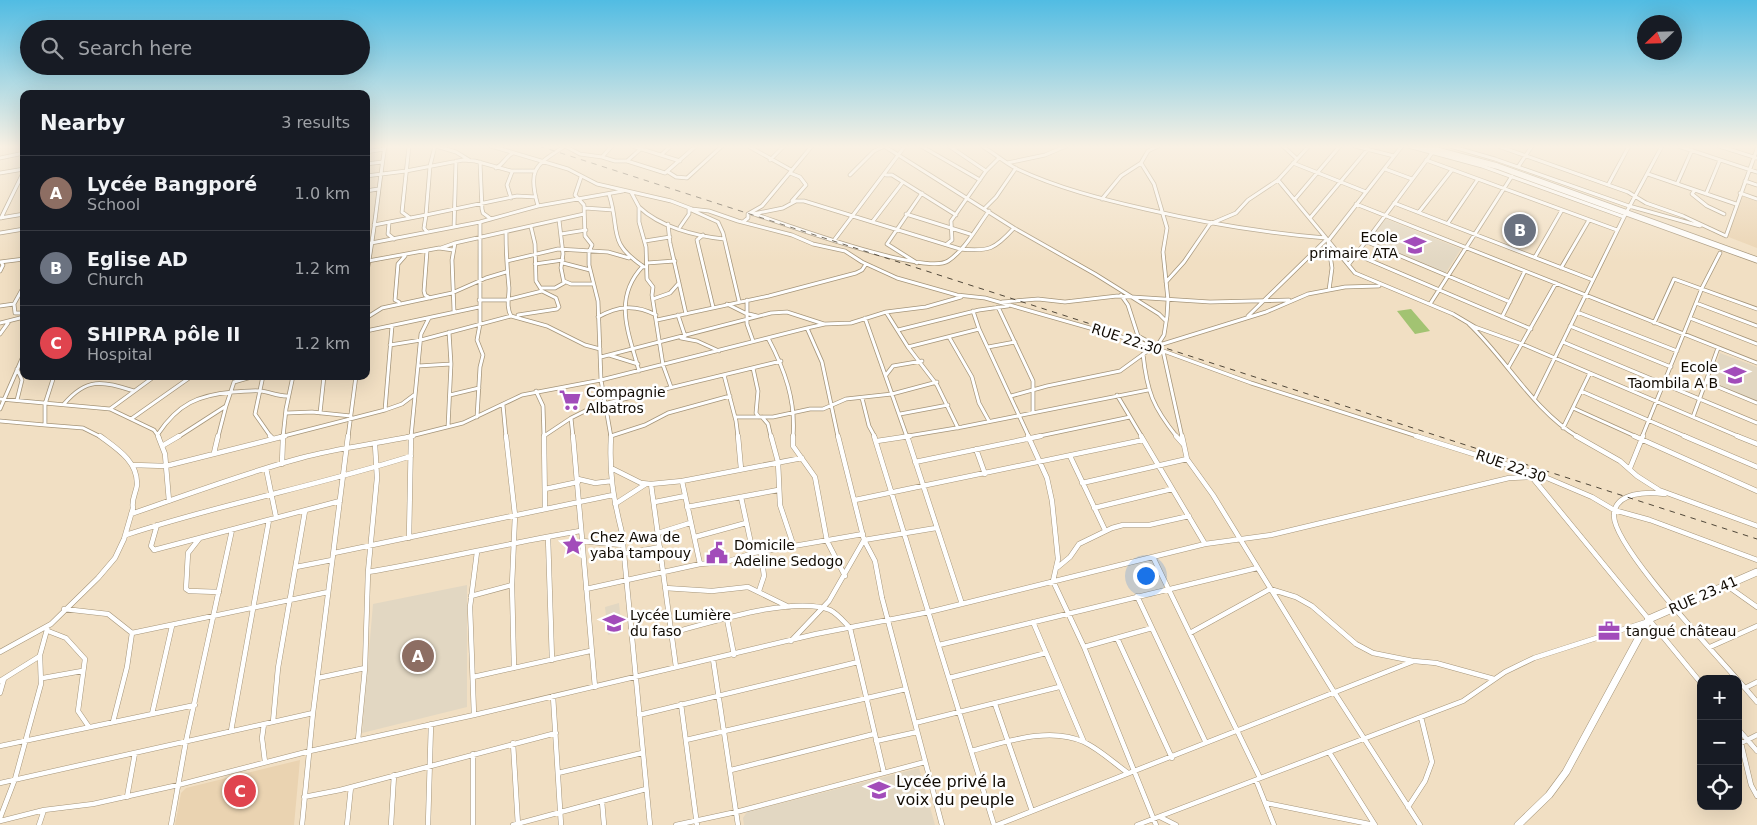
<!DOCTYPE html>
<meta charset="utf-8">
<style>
:root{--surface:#171b24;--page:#242831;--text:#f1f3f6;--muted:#9ea1a6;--line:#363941;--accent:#a24cba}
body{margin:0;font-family:"DejaVu Sans",sans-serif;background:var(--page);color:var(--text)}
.controls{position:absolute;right:15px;bottom:15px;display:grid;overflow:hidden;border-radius:10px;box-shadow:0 5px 20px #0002}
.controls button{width:45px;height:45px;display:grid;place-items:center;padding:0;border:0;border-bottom:1px solid var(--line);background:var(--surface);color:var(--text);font:25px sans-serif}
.compass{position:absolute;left:1637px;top:15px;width:45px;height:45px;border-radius:50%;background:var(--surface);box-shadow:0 5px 20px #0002;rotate:247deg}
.you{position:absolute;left:1145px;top:575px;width:18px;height:18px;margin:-12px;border:4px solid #fff;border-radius:50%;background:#1a73e8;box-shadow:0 0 0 8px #1a73e833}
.badge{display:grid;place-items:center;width:32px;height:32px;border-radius:50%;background:var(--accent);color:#fff;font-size:16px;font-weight:700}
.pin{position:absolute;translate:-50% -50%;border:2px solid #fff;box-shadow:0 1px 5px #0006}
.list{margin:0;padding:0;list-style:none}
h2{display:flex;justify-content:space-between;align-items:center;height:65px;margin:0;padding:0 20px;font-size:21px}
h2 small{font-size:16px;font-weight:400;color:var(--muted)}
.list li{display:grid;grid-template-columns:32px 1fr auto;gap:15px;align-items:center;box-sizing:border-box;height:75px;padding:0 20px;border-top:1px solid var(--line)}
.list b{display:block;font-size:19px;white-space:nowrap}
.list p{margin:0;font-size:16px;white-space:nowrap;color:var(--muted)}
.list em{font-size:16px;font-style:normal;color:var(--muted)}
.icon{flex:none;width:28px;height:28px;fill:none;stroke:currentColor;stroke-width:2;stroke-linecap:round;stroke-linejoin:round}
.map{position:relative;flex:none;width:1757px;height:825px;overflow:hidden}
.search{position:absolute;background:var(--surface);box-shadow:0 5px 20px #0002;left:20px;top:20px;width:350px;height:55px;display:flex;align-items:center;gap:12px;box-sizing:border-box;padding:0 18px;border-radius:28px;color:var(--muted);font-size:19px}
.panel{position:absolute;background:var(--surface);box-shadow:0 5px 20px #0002;left:20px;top:90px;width:350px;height:290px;border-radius:10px}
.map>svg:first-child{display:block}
.built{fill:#ead3b1}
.education{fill:#e2d7c2}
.green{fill:#a2c372}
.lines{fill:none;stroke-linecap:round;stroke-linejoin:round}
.street-far1-casing{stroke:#a5957a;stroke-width:4.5}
.street-casing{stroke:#a5957a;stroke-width:5.5}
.secondary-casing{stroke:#a5957a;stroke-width:8}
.primary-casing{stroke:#a5957a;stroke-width:7}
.street-far1{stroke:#fff;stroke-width:3}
.street{stroke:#fff;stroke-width:4.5}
.secondary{stroke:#fff;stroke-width:7}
.primary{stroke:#fff;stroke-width:5.5}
.rail{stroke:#504739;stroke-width:1;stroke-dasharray:5.5 5.5;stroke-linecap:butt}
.labels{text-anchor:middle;stroke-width:5;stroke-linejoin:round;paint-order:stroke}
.poi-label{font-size:14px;fill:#110b03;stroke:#fff;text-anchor:start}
.street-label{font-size:14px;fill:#110b03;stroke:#fff}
.near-poi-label{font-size:16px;fill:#110b03;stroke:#fff;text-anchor:start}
</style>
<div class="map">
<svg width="1757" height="825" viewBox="0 0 1757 825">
<rect width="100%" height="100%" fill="#f1dfc3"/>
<!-- built -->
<path class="built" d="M1742,195L1757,200V248L1726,236Z
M300,760L294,825H175L181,793L186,788Z"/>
<!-- education -->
<path class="education" d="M1386,219L1461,249L1445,274L1368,241Z
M1720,353L1757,367V402L1711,383Z
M467,585V707L362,733L373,604Z
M619,603L622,632L608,635L605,607Z
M919,768L935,825H744L743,818L747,812Z"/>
<!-- green -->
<path class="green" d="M1411,309L1430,331L1415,334L1397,311Z"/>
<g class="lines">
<!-- street-far1 casing -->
<g class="street-far1-casing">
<path id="street-far1" d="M409,146L402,212L410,218
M436,146L456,152L469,160
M491,146L568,169L597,184L671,201L692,209L709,211L738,221L792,235L813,244L845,251L862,262L897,278L957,295L985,298L1139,342L1251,383L1420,437
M565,146L580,154L602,157
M612,146L602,157L615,161H627L665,173L696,146
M632,146L680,161
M748,146L791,170
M884,146L1014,228L1095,274L1159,314L1166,321
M921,146L980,180
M949,146L986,171
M982,146C994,153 1005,163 1017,169C1058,188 1101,199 1145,209C1205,223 1264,233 1326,238
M1283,146L1297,159
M1355,146L1394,156
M1408,146L1482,166L1624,217
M1450,146L1495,159L1629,206L1700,226
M1498,146L1628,192L1646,203L1683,216L1726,236L1757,149
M1678,146L1757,172
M1719,146L1757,158
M366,152L384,149
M661,155L671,146
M0,158L24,153
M770,160L784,146
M1426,160L1617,230
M627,161L644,146
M480,162L482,209L483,213L491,219
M1007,163L1045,155L1066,146
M1293,163L1366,192
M366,164L382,162
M1518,167L1532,146
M496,168C504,164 505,157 513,153
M1385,169L1412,179
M668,172L676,177L687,178L722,146
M0,173L24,169
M790,173L800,177L806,185L792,201
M1648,174L1736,204
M850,175L874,151L885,146
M886,175H892L956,215
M366,176L406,171L463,160L475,161L511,171H535
M581,177L575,195L584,205L585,236L592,245L589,252V265L598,301L601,380L611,437
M1278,180L1355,273L1453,314L1475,327L1522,344L1740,437
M1745,181L1757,185
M1677,184L1692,150
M1608,185L1629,146
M1695,190L1692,194L1707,206L1724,214
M366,191L378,189
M631,192L639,207V222L646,247L647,279L653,287L652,295L663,365L671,387
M1740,193L1757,199
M609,194C621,232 606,241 644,267
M1706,194L1720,160
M511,198L507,185L512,172
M1102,199L1121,176L1141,163L1148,151L1158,146
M1295,199L1340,146
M1394,203L1593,280
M1356,204L1757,363
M538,206C527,168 536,165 565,146
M639,207C660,227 695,236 724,239
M585,208L613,210
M985,208L996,197L1016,168
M1419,212L1452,170
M753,214L783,208L796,201H804L960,249C989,252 995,249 1014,228
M754,214C785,224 925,276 948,261C965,250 977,227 989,211
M906,214L970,234
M0,218L24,214
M1,218L24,171
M1310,218L1368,149
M873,221L903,182
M743,222L748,218V214L762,206L812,146
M389,223L388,234L394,239
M1448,223L1478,179
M668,224L670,243L686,314
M374,225L426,215L430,166L435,146
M454,227L456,161
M531,227L535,244L536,281L541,289
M680,227L689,214V209L718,222L723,233L739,301
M427,232L424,228L426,215L517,196L536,197
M506,232C506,251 507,269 509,288C509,299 506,306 511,316
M0,233L24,229
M561,234L586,230
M703,235L697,240L713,307
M835,239L905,146
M645,241L670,237
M1365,241L1510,302
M366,244L480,222L538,206L623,191
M947,244L952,240L951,221L986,171L999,158
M441,248L455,243
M427,251L424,291L425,295L430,298
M1355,254L1531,329
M1535,257L1562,210
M368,261L439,248L453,250
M507,261L558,249L608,252L629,258
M0,262L24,259
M563,263L590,270
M647,263L675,261
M917,263L887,244L922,193
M535,264L563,260
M1349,264L1432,153
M1561,268L1589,220
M0,271L3,265L1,262
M366,276C375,233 378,189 385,146
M564,281L571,284H593
M1166,282L1184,262L1210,224L1236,213L1248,200L1278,180L1309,146
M541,288H555L564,283L561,268L563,254L559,220
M1329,290L1332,268L1328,241L1402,146
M1121,295L1128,305L1138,336L1157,346L1164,335L1167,316L1168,300L1163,252L1167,228L1154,184L1141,163
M653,299L670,293L679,283
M479,300H506L542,291L556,298L559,307L557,309L518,315
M747,300V324L753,341
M399,302L395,300L398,264L405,256
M1002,302L1038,299L1065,302L1117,296L1210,302L1289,300
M1696,303L1757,326
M14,304L24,286
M727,304L745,313L757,316
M1430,304L1512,176
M0,306L14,304L15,313H24
M998,307L1033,381V412
M454,311L452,260L455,243L584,214
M886,312L908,347
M1577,312L1677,351
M678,315L685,336
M1248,316L1327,239
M598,317C618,306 635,304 656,315
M1502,317L1525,271
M366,318L382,308L452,293L486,278L506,272
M865,318L907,437
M1690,318L1757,344
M657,320L769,296L856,273L862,270L866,264
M0,323L24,317
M1654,323L1674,279L1757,309
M1469,324C1506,359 1534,411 1578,437
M1570,326L1671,367
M807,328L822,362L838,437
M979,329L1029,437
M898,330L979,310L1008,306
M366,331L479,307
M0,334L8,323
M949,337L972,377L979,403L989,421
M681,338L697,341L719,351
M768,338C785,370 796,401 793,437
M1563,342L1757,423
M390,345L421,340L511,316L547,326L585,345L600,349
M988,347L1015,342
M1163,351L1182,437
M1143,354C1147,392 1153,407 1177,437
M609,355L638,364
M601,357L771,313L787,312L824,324
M418,366L451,364
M753,368L758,391L756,413L759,417
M1508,368L1556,283
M17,369L22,380L17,400
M639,371C629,333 612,299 643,266
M724,375L736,421L738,437
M886,375L893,366L922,361
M54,376L45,404V425L83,428L101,437
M263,376L255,414L271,437
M1706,382L1757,403
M536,391L543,406L544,437
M1581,391L1687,437
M450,395L479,388
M1117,395L1142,437
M1011,396L1047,386L1120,371L1153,347L1266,312L1308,294L1345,287L1379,286
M862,398L869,426L875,437
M1535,398L1626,213L1662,146
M0,399L110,409L154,430L159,437
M64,404C87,377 102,381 134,391
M503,405L506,437
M1573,408L1637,437
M0,409L24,354
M110,409L155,376
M385,410L402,404L414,395
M287,413L312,412L351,416
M320,413L324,376
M900,414L948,405
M477,417L480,367L483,355L477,340L480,324V222
M735,417H773L810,409H823L846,399L892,394L937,382
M762,417L768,424L771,437
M1693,417L1718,348
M571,418L573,437
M131,419L192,376
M0,421L45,425
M448,427L451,364L449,332
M958,428L937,385L908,347L979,329L973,311
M1563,428L1590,373
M158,434C178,404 198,395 233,392C242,392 252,390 260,391C270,392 277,396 287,396
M544,436L571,418L595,406L781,361
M611,436L645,425L668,413L730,396
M178,437L226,406L234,382L255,376
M218,437L226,406
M280,437L385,410L392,326
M283,437L286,409L293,376
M348,437L356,376
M407,437L463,423L522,395L601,380L807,328L825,324L851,323L886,312L926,307L961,297
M411,437L421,334L429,318
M902,437L962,427L1148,390
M1035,437L1130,417
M1642,437L1702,288L1720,253"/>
</g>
<!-- street casing -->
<g class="street-casing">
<path id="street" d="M158,436L165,454L169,501
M270,436L273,439
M506,436L515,515L512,585L514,668
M544,436L545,509
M573,436L595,687
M611,436C609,473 613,497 622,533L650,825
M738,436L741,469
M771,436L778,462L780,505L794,547
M793,436V446L815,477L827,541L845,576
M838,436L864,540L875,561L882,598L942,825
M874,436L994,825
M907,436L962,604
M1028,436L1047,478L1052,501L1058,559L1053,581L1084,647L1156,825
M1141,436L1205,544
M1176,436L1184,445L1187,459L1213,495L1334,692L1420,825
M1182,436L1184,445
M1416,436L1540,475L1592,497L1614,510L1650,520L1757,560
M1576,436L1620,461L1637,476L1659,490L1757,526
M1634,436L1757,491
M1684,436L1757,467
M1737,436L1757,444
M877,441L910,436
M162,446L179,436
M976,449L985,474
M214,453L218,436
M1070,456L1105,530
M915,462L1041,436
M282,464L283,436
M133,465L166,466L285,436
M266,468L276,517
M611,468L641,483L651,484L682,481L802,458
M1630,468L1643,436
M1531,476L1701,683
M578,479L595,483L612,481
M682,481L700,564
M1082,483L1187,459
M651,484L676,667
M545,489L578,482
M1665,494C1649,492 1615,491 1614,515C1612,545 1714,652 1737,679
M741,497L753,553
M855,500L1143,440
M655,502L685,496
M615,504L646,484
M687,507L778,490
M1094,508L1172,489
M131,514C187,495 244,473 301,458C338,448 375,444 413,436
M157,525L151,546L154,550L340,501
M658,533L690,523
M126,535C220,504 317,486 411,456
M548,537L552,660
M695,537L746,523
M409,538L411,436
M199,539L188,553L186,589L189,591L219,592
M582,541L622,545
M334,553L613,495
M623,554L660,547
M1153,557L1260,778
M296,567L332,560
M1058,567L1070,557L1079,544L1112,528L1123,525H1149L1189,516
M368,572C439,560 509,543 580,531
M1726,585L1757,607
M665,588L712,591L748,587L789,607
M586,589L700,564L726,562L753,553L863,534
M759,591L764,576L761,552
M471,596L512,585
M1137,596L1206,743
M64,609L108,614L132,633
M727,619L734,655
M1033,622L1084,742
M48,631L66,638L85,659L78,711L89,727
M132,633L328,592
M671,633C709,623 794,595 830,610C838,614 844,622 850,628L884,773
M1190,633L1270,589L1296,597L1312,606L1356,644L1373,653L1413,661
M1117,638L1172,758
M791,641L829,601L864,540L936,528
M939,645L1257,568
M1084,647L1152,628
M1710,647L1757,626
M0,652L51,624L98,578L115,558L124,539L133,508C131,500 136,493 137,485C138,461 116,448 100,436
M713,659L738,825
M473,677L590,651
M43,678L82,671
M318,678L365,668
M949,678L1046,653
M1738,680L1757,702
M0,681L40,656
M1745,688L1757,682
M0,693L4,679
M553,696L561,825
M681,704L697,825
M995,704L1032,811
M152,714L172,626
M474,715L470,607L477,552
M639,715L858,662
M113,722L127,667L132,633
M273,722L278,668L305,511
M915,723L1059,687
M264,724L262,738L265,762
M1738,729L1757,751
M231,731L269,520
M1757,735L1741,743L1751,785L1757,796
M358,740L365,668L368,572L377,478L375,444
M686,740L906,689
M876,741L917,732
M513,743L518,825
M0,746L195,705
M971,751C1006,742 1049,726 1084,742C1099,749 1114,763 1128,773
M1329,752L1375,825
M473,754V825
M731,770L874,734
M558,773L642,753
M1256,780L1274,825
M0,783L313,713
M127,797L135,753
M304,797L340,790L556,733
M602,801L604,825
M1266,803L1374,825
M1408,807L1425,781L1432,762L1421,717
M1160,817L1176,825
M0,818L15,779L41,684L40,655L48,626
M0,821L44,810L93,804L178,785L310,751L474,715L816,634L929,612L1205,544L1271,535L1509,478L1531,477
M39,825L44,810
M171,825L186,741L232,530
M302,825L313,713L348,436
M347,825L351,787
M391,825L394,775
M428,825L431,724
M513,825L646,789
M676,825L736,812L925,762
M997,825L1414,661L1436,663L1494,679
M1137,825L1463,701L1505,672L1534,658L1646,622"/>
</g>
<!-- secondary casing -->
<g class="secondary-casing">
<path id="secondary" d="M1518,825L1549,795L1566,772L1649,619L1757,572"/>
</g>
<!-- primary casing -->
<g class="primary-casing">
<path id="primary" d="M1421,146L1497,166L1757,260"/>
</g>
<!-- street-far1 -->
<use href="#street-far1" class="street-far1"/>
<!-- street -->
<use href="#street" class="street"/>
<!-- secondary -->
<use href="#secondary" class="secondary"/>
<!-- primary -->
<use href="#primary" class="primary"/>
<!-- rail -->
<path class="rail" d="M539,146L1757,539"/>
</g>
<!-- sky -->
<linearGradient id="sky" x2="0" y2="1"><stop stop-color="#51bce3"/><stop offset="0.56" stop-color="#f9f1e4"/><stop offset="1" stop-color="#f9f1e4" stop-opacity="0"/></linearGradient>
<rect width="1757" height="262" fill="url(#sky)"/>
<!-- icons -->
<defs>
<g id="school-bare" transform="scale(1.725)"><path d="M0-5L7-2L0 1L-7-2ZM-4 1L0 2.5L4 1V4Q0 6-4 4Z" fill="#a24cba" stroke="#fff" stroke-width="2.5" paint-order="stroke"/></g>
<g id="supermarket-bare" transform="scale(1.725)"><path d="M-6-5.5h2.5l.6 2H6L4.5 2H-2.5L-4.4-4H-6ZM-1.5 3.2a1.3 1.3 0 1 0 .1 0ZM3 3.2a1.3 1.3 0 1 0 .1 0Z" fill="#a24cba" stroke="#fff" stroke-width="2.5" paint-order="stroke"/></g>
<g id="sight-bare" transform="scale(1.725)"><path d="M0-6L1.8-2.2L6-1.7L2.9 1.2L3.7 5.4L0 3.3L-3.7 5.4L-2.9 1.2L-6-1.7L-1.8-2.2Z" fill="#a24cba" stroke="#fff" stroke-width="2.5" paint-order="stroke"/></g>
<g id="civic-bare" transform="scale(1.725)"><path d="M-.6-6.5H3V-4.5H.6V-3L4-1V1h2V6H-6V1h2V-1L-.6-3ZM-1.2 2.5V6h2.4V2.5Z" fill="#a24cba" stroke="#fff" stroke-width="2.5" paint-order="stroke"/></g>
<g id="office-bare" transform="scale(1.725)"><path d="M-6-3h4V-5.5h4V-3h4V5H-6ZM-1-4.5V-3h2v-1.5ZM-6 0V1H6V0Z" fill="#a24cba" stroke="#fff" stroke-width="2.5" paint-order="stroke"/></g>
</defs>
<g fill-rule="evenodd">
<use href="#school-bare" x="1415" y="245"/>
<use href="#school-bare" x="1735" y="375"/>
<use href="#supermarket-bare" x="570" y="400"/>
<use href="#sight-bare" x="573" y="545"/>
<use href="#civic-bare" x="717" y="553"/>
<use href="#school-bare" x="614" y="623"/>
<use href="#office-bare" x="1609" y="631"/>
<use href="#school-bare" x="879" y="790"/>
</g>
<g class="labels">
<!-- poi labels -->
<g class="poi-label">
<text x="1398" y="242" text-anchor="end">Ecole<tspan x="1398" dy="16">primaire ATA</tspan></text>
<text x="1718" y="372" text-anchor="end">Ecole<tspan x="1718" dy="16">Taombila A B</tspan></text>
<text x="586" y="397">Compagnie<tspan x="586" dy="16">Albatros</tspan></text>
<text x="590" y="542">Chez Awa de<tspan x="590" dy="16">yaba tampouy</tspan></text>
<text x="734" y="550">Domicile<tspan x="734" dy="16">Adeline Sedogo</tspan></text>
<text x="630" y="620">Lycée Lumière<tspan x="630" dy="16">du faso</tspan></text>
<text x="1626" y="636">tangué château</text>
</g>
<!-- street labels -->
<g class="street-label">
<text transform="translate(1127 339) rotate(18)" y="5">RUE 22.30</text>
<text transform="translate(1511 466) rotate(19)" y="5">RUE 22.30</text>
<text transform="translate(1703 595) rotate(-24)" y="5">RUE 23.41</text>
</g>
<!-- near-poi labels -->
<g class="near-poi-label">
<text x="896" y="787">Lycée privé la<tspan x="896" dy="18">voix du peuple</tspan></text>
</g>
</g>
</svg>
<div class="controls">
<button>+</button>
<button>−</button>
<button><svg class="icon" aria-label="locate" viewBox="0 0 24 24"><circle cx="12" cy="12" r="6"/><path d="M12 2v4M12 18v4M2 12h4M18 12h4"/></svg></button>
</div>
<svg class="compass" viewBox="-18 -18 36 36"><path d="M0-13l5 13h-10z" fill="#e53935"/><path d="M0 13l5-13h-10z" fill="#9ea1a6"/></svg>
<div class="you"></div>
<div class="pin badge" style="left:418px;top:656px;background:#8d6e63">A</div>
<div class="pin badge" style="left:1520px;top:230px;background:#6b7280">B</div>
<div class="pin badge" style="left:240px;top:791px;background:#e0444e">C</div>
<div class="search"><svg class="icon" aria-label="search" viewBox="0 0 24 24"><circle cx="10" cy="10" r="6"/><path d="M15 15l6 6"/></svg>Search here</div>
<section class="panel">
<h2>Nearby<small>3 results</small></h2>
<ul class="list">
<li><span class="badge" style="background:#8d6e63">A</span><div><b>Lycée Bangporé</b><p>School</p></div><em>1.0 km</em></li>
<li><span class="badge" style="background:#6b7280">B</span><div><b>Eglise AD</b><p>Church</p></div><em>1.2 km</em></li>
<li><span class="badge" style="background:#e0444e">C</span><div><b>SHIPRA pôle II</b><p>Hospital</p></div><em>1.2 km</em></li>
</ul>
</section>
</div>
